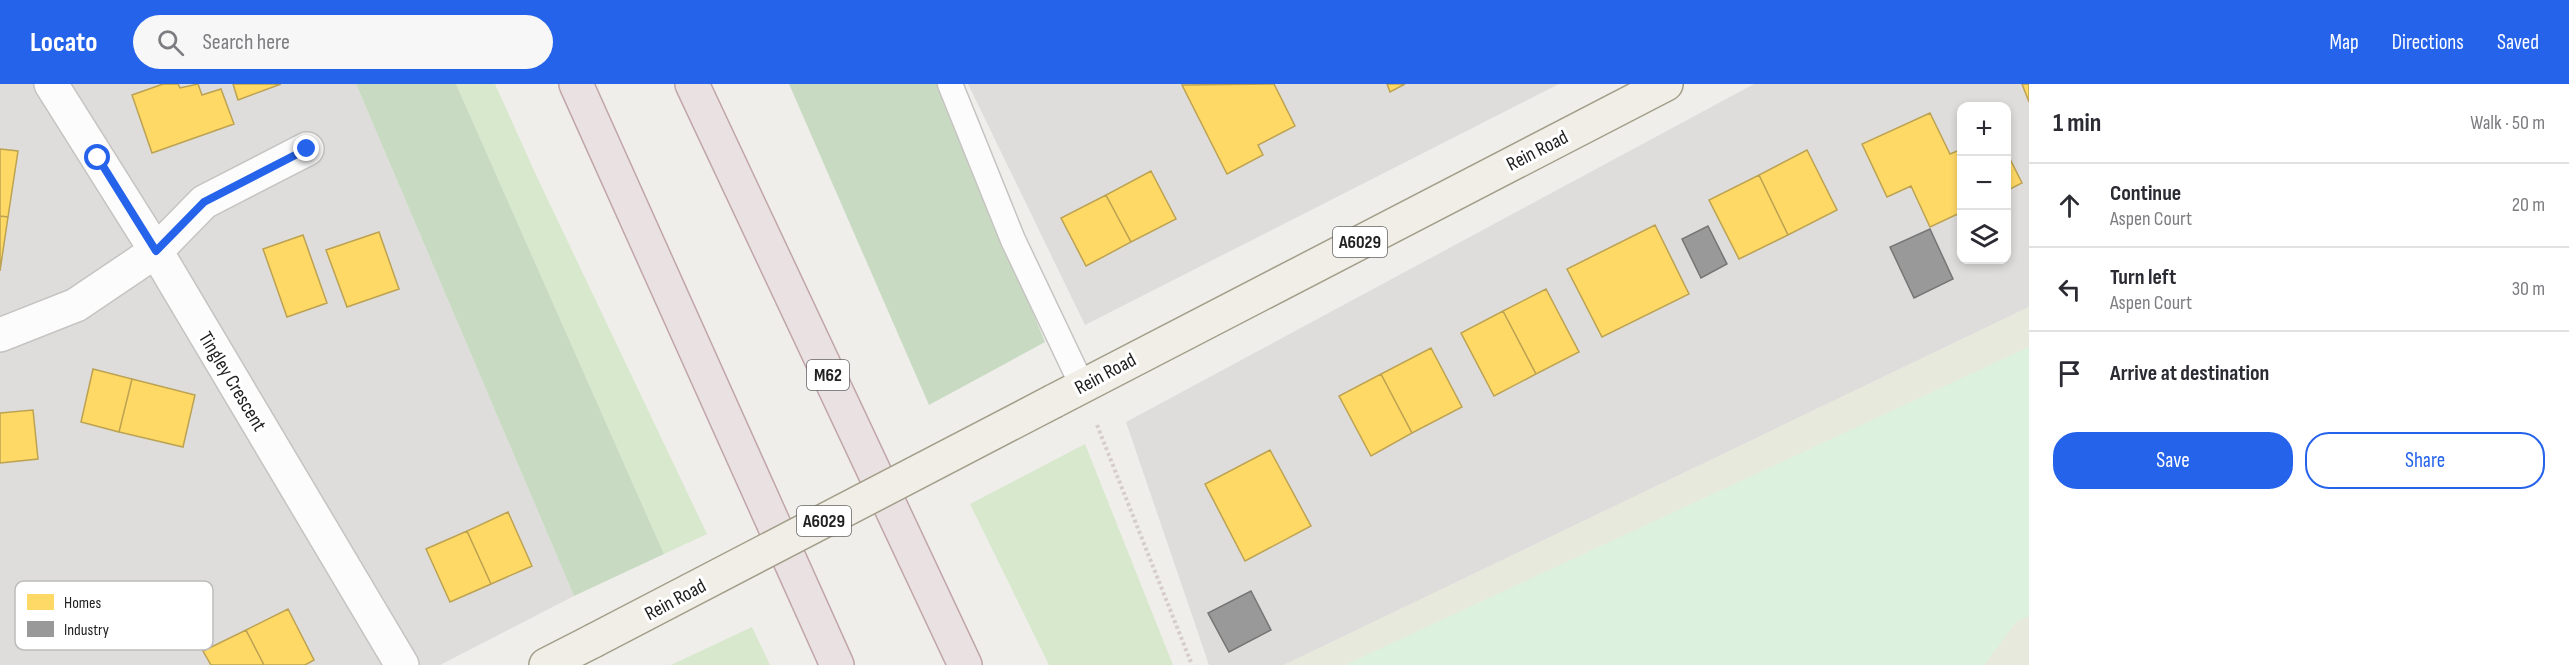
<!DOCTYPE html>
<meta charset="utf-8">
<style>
:root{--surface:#fff;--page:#f7f7f7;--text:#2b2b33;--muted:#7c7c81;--line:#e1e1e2;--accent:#2563eb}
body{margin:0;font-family:"Sofia Sans Condensed",sans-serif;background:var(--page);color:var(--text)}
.controls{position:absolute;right:18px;top:18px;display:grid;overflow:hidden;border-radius:12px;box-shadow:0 3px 9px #0003}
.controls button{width:54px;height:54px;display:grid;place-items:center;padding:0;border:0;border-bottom:2px solid var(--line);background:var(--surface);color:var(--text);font:30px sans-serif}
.stop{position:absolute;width:18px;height:18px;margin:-14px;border:4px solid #2563eb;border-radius:50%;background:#fff}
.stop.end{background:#2563eb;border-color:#fff;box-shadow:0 2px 6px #0008}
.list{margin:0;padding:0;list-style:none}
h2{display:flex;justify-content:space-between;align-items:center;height:78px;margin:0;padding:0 24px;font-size:26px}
h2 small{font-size:20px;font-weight:400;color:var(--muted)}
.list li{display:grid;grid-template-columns:39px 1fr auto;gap:18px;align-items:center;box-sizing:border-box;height:84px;padding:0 24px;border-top:2px solid var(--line)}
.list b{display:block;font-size:22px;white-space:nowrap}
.list p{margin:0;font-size:20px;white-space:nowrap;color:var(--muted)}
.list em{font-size:20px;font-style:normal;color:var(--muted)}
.actions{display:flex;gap:12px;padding:18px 24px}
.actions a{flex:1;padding:14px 0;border:2px solid var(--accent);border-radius:24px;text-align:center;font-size:21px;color:var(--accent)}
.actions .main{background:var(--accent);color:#fff}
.icon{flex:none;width:33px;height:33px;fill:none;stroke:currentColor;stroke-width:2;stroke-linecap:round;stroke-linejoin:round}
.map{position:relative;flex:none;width:2029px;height:581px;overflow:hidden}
header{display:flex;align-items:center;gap:36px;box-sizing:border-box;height:84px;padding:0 30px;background:var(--accent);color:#fff}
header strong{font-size:28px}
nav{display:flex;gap:33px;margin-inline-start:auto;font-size:21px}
.search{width:420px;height:54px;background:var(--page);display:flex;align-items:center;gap:15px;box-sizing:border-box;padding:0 21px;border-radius:33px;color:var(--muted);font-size:22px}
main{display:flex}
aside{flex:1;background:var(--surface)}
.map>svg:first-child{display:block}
.residential{fill:#dedddb;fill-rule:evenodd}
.farmland{fill:#e7e9dc}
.grass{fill:#d8e8cd}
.forest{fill:#c8dbc2}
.park{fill:#dcf1de}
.homes{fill:#ffd966;stroke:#bca251;stroke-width:1.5}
.industry{fill:#999;stroke:#757575;stroke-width:1.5}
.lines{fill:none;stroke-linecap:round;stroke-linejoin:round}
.lane-casing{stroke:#c5c4c2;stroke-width:27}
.street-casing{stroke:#c5c4c2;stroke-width:36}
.primary-casing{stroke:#a39e89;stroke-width:36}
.highway-casing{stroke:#c1a5a9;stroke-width:36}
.path{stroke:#d6cdca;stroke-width:4;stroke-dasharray:3 3;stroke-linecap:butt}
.lane{stroke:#fdfcfc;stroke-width:24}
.street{stroke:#fdfcfc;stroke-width:33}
.primary{stroke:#f1eee7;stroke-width:33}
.highway{stroke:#eae2e2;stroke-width:33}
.primary-bridge-casing{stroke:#a39e89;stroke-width:36;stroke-linecap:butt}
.primary-bridge{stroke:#f1eee7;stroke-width:33}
.route{stroke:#2563eb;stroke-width:8}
.labels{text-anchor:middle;stroke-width:6;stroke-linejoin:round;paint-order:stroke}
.shield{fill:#fff;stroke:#646464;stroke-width:1.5}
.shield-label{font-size:18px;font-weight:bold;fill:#212121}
.street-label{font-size:20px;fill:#212121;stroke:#fff}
.key{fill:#fff;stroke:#bcbcbc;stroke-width:1.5}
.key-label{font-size:16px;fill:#212121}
</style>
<header>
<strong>Locato</strong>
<div class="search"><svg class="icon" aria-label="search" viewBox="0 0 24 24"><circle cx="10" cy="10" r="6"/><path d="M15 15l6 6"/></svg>Search here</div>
<nav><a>Map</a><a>Directions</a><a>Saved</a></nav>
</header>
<main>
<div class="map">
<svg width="2029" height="581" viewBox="0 0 2029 581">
<rect width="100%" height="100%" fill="#efeeea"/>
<!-- residential -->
<path class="residential" d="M0,0H356L574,512L440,581H0Z
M968,0H1559L1085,241Z
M1754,0H2029V223L1284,581H1209L1126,338ZM1962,22H2006V176H1962Z"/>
<!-- farmland -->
<path class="farmland" d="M2029,223V581H1284Z"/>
<!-- grass -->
<path class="grass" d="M456,0H495L536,91L707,450L664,470Z
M1085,360L1173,581H1049L970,420Z
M752,543L770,581H671Z"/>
<!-- forest -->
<path class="forest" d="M356,0H456L664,470L574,512Z
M789,0H939L1045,258L929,321Z"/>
<!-- park -->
<path class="park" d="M2029,263V532L2016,538L1984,581H1345Z"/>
<!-- homes -->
<path class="homes" d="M163,0H178L180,4L198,0L202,11L221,5L234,40L152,69L132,11Z
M233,0H281L238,16Z
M1274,0L1295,42L1258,61L1263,71L1227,90L1182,1Z
M1387,0H1405L1390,8Z
M2022,0H2029V18Z
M1930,29L1950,70L1962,65V128L1930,143L1911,102L1887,113L1862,60Z
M0,65L18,67L8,133L0,132Z
M1807,66L1837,126L1788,151L1759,91Z
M2006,67L2022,99L2006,107Z
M1151,87L1176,135L1131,158L1106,111Z
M1759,91L1788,151L1739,175L1709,116Z
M1106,111L1131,158L1086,182L1061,134Z
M0,132L8,133L0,187Z
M1655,141L1689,210L1602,253L1567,185Z
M379,148L399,205L347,223L326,166Z
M303,151L327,219L287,233L263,165Z
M1546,205L1579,268L1536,290L1503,227Z
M1503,227L1536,290L1494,312L1461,249Z
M1431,264L1462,323L1412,349L1381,290Z
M93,285L132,295L119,348L81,338Z
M1381,290L1412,349L1371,372L1339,312Z
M132,295L195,311L183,363L119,348Z
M33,326L38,375L0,379V329Z
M1270,366L1311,442L1245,477L1205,400Z
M508,428L532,482L491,500L467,447Z
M467,447L491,500L450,518L426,465Z
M288,525L314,576L305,581H264L246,546Z
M246,546L264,581H211L203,567Z"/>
<!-- industry -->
<path class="industry" d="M1708,142L1727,180L1701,194L1682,155Z
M1930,145L1953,195L1914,214L1890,163Z
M1251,507L1271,546L1229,568L1208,529Z"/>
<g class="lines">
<!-- lane casing -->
<g class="lane-casing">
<path id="lane" d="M950,0L1013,156L1082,301"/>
</g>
<!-- street casing -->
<g class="street-casing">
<path id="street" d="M51,0L156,167L204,118L307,65
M0,251L76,221L156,167L402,581"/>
</g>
<!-- primary casing -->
<g class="primary-casing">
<path id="primary" d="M1054,317L1666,0
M546,581L593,557"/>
</g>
<!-- highway casing -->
<g class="highway-casing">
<path id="highway" d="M576,0L837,581
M692,0L965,581"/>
</g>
<!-- path -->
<path class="path" d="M1097,341L1192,581"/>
<!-- lane -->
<use href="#lane" class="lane"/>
<!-- street -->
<use href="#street" class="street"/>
<!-- primary -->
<use href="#primary" class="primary"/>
<!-- highway -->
<use href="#highway" class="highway"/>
<!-- primary-bridge casing -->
<g class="primary-bridge-casing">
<path id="primary-bridge" d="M593,557L1054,317"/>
</g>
<!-- primary-bridge -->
<use href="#primary-bridge" class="primary-bridge"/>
</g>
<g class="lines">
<!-- route -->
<path class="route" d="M98,74L156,167L204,118L307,65"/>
</g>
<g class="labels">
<!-- shield labels -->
<g class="shield">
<rect x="1333" y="143" width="54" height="30" rx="4.5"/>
<rect x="807" y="276" width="42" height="30" rx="4.5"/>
<rect x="797" y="422" width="54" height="30" rx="4.5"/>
</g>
<g class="shield-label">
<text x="1360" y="164">A6029</text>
<text x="828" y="297">M62</text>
<text x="824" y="443">A6029</text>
</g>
<!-- street labels -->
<g class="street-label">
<text transform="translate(1537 66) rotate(-27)" y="7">Rein Road</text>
<text transform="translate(1105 289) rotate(-28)" y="7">Rein Road</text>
<text transform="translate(233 297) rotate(59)" y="7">Tingley Crescent</text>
<text transform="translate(675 515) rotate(-28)" y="7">Rein Road</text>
</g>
</g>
<!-- legend -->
<rect x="15" y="497" width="198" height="69" rx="9" class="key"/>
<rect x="27" y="510" width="27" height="16" fill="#ffd966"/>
<rect x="27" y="537" width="27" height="16" fill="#999"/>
<g class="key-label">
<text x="64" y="524">Homes</text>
<text x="64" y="551">Industry</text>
</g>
</svg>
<div class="controls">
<button>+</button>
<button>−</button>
<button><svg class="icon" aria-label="layers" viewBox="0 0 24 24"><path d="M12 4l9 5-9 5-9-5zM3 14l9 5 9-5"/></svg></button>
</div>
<div class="stop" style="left:98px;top:74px"></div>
<div class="stop end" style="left:307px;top:65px"></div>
</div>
<aside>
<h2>1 min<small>Walk · 50 m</small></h2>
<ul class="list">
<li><svg class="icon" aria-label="ahead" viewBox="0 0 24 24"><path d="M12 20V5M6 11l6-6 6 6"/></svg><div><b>Continue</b><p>Aspen Court</p></div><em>20 m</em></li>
<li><svg class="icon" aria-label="left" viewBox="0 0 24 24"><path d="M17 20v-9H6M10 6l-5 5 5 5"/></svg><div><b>Turn left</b><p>Aspen Court</p></div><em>30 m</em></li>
<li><svg class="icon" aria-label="arrive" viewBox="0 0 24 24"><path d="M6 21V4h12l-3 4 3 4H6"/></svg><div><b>Arrive at destination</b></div></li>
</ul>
<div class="actions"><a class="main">Save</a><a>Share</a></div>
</aside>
</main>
